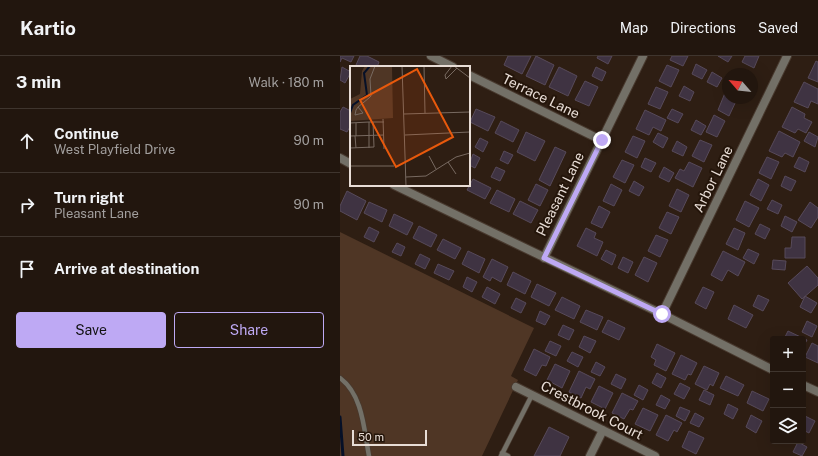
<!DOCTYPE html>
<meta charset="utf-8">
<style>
:root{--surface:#22160e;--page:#2a1f17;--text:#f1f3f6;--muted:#a29f9e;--line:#3f352e;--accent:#bea9f4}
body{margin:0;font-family:"Public Sans",sans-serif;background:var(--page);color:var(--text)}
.controls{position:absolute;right:12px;bottom:12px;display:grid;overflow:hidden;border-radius:4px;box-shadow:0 4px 16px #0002}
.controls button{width:36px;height:36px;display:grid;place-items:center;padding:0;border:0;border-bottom:1px solid var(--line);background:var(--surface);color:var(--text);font:20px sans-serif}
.compass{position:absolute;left:382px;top:12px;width:36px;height:36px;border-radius:50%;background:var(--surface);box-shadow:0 4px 16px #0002;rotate:298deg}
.scale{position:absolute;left:12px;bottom:10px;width:75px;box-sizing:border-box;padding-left:4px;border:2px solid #e8ddd6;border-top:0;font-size:11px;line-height:14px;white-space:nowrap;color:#e8ddd6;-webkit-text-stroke:3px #24150a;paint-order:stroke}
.stop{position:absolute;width:12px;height:12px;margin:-9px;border:3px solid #bea9f4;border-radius:50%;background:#fff}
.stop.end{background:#bea9f4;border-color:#fff;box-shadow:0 1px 4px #0008}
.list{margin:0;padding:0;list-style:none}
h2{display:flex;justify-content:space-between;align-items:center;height:52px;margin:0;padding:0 16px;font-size:17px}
h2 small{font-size:13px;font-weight:400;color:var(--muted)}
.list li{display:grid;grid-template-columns:26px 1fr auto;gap:12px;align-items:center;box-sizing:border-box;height:64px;padding:0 16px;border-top:1px solid var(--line)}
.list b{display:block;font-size:15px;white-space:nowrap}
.list p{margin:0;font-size:13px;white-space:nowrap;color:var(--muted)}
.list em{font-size:13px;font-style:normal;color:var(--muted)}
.actions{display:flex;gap:8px;padding:12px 16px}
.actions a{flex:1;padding:9px 0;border:1px solid var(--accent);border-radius:4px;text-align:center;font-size:14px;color:var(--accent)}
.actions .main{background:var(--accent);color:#111}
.icon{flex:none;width:22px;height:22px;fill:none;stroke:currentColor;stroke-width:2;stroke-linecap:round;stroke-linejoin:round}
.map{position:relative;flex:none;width:478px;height:400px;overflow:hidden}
header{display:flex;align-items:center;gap:24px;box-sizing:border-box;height:56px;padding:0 20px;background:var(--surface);border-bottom:1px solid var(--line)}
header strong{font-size:19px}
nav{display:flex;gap:22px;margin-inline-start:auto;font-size:14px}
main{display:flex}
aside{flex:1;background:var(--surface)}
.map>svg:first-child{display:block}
.green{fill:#4f3625}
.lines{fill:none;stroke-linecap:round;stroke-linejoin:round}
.stream{stroke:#061027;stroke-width:3}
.building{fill:#3f3342;stroke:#574a5a}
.service-casing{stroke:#48392e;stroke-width:6}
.minor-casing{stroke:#48392e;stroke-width:10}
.service{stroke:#737067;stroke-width:4.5}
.minor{stroke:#737067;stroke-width:8}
.route{stroke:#bea9f4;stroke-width:5}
.labels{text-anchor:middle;stroke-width:4;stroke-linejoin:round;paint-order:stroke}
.street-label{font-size:14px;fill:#e8ddd6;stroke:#24150a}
.inset-river{fill:none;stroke:#061027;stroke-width:2}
.inset-road{fill:none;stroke:#786a61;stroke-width:1}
.view{fill:#e8590c;fill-opacity:0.15;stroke:#e8590c;stroke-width:2}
.inset-edge{fill:none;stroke:#e8ddd6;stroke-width:2}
</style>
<header>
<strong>Kartio</strong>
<nav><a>Map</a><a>Directions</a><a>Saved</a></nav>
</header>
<main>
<aside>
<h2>3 min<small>Walk · 180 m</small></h2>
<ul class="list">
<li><svg class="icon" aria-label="ahead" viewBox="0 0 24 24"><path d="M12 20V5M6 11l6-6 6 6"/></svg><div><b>Continue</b><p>West Playfield Drive</p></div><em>90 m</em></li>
<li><svg class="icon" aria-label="right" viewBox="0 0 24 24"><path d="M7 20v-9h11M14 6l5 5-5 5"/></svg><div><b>Turn right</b><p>Pleasant Lane</p></div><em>90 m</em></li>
<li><svg class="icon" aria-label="arrive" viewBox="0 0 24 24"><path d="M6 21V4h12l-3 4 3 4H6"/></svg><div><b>Arrive at destination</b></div></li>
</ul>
<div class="actions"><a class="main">Save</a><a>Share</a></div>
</aside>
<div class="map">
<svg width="478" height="400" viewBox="0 0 478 400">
<rect width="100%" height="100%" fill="#2e1e13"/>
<!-- green -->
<path class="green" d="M0,176L194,272L171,320L178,324L142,400H0Z"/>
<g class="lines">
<!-- stream -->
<path class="stream" d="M0,361L3,400"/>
</g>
<!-- building -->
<path class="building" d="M0,0H14L11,6L2,2L0,6Z
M20,0H27L39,6L37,11H20L16,9Z
M168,0H191L182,18L164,9Z
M196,0L214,9L205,29L186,20Z
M258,0H272L268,8L257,2Z
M332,0H348L343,10L330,4Z
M378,0H392L388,6Z
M405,0H419L414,12L402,6Z
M476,5L478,6V26L468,22Z
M356,8L367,14L362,23L352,18Z
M327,9L339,14L331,31L319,25Z
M2,11L11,16L5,27L0,24Z
M219,11L237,20L228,40L209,31Z
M256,11L266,16L262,25L252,20Z
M372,16L382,22L377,31L367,26Z
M245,25L258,31L249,50L235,44Z
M464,26L478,33V48L471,45L468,52L454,46Z
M344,30L354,36L350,45L339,40Z
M316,31L328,36L320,53L308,48Z
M385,37L388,39V42L397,43L389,60L378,54Z
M3,51L11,55V69L7,76L0,73V56Z
M452,51L465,58L464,62L472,66L466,77L458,73L455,77L442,71Z
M136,53L155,61L148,75L130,66Z
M332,53L343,58L338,67L327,62Z
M305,54L326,64L321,75L313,71L309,79L296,73Z
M374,59L385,65L377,81L366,76Z
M356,64L366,70L361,79L351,74Z
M161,65L179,74L173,86L155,77Z
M439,75L460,86L453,101L445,97L442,101L429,95Z
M186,76L205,85L195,105L177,96Z
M469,76L478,81L475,91L464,85Z
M318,77L328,82L323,92L313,86Z
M293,80L305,85L297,102L285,96Z
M140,82L148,86L143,96L135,91Z
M360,84L372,89L364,106L352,100Z
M337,85L347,91L343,100L332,95Z
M215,91L226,96L210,130L199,124Z
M164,95L173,99L168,108L160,104Z
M133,98L140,102L135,112L129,109Z
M427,101L439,106L431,123L419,117Z
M459,101L469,106L465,116L454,111Z
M305,102L316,107L311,116L301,111Z
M282,104L294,109L285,127L273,121Z
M349,106L362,112L353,131L335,122L340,113L344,115Z
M156,111L165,115L160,125L151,121Z
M324,111L334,117L329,126L319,121Z
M445,120L456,125L451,135L441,130Z
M133,123L151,132L145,143L127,134Z
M418,123L429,129L421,145L410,139Z
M294,125L304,131L299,140L289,135Z
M196,128L208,134L200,150L188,144Z
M271,128L282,134L274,150L263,145Z
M337,133L349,139L341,156L329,150Z
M157,134L175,143L169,156L150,147Z
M7,135L26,145L17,164L0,155V150Z
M432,144L442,149L438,158L427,153Z
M180,145L198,154L191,167L173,158Z
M405,145L419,152L409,171L396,164Z
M29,146L47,154L42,166L24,157Z
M470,146L478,152V161L471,172L458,164Z
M259,150L270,156L262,172L251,167Z
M327,156L339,161L331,178L319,172Z
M54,158L73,167L67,179L49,170Z
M445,160L457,166L452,176L441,170Z
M420,168L430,173L425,183L415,178Z
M79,170L97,179L91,191L73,182Z
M29,171L39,176L34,186L24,181Z
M246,172L256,177L254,182L263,186L257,200L237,190Z
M394,172L405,177L398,194L386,188Z
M316,179L328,184L320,201L308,195Z
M452,181H465V202H445V192H451Z
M103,183L121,192L115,203L97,194Z
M57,187L65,191L61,200L52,196Z
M408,193L419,198L414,208L403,202Z
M266,194L276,199L272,209L261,203Z
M128,195L145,203L139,217L122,208Z
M383,195L405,206L398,220L388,214L382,225L371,219Z
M80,198L90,203L85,213L75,208Z
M283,201L293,206L288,217L278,212Z
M304,201L317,207L308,226L295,219Z
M152,203L168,211L161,226L152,221L150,225L143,221Z
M433,204L446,205L445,214L432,213Z
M98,208L114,215L109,224L94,217Z
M467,210L478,222V229L462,243L448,227Z
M173,216L191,225L185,238L167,229Z
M127,221L137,226L132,236L123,231Z
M197,228L216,237L209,250L191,241Z
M147,231L160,238L155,248L142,241Z
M363,231L374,236L366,253L355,247Z
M418,239L429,244L423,255L413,250Z
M465,240L477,247L471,257L460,251Z
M222,241L240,250L234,263L215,254Z
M176,242L186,247L181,257L171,252Z
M394,249L413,259L406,272L388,263Z
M246,254L263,261L257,274L240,266Z
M200,255L210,260L205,269L196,265Z
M268,264L285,272L279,284L262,276Z
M467,265L477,270L472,281L462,276Z
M223,269L234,274L229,284L218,279Z
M448,275L467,284L463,291V283H444Z
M244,280L256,285L250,297L239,291Z
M210,285L221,290L216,300L205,295Z
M472,287L478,290V307L465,301Z
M317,288L335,297L326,315L314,309L316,304L311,301Z
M194,293L210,301L206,310L202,309L196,320L184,314Z
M232,296L243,301L238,311L227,305Z
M341,299L357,307L351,319L348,318L345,324L332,318Z
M256,306L265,311L260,320L251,316Z
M215,308L230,315L222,332L207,324Z
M364,310L379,317L373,330L370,328L367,334L355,328Z
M239,315L255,323L250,333L246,331L241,342L229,336Z
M317,317L326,322L321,332L312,327Z
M276,318L286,323L281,333L271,328Z
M386,320L404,329L398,340L380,332Z
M340,327L350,332L344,343L334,338Z
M299,329L308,334L303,344L294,339Z
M259,330L273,337L265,353L251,346Z
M364,334L374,339L370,349L359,344Z
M412,335L429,343L423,355L407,347Z
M282,337L298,345L293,354L290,353L284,363L272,357Z
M321,339L330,344L325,353L316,349Z
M388,348L398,353L393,363L384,358Z
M340,351L350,355L345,365L336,360Z
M303,352L318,359L310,375L295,368Z
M355,357L364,362L359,371L350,367Z
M326,359L342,367L337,376L334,374L328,385L316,379Z
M411,359L422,365L416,377L406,371Z
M463,359L475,365L469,377L463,374Z
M209,371L229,381L220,400H194Z
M349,375L364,382L356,398L342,391Z
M458,386L467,391L462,400L453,396Z"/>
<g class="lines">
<!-- service casing -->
<g class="service-casing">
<path id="service" d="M0,322C23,339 24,374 29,400
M162,397L168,400
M161,400L192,339"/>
</g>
<!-- minor casing -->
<g class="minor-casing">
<path id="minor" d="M91,0L113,11
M129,19L261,84
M0,102L11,108
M54,129L322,258L433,314
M204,202L303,0
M322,258L447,0
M463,329L478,336
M176,331L315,400
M250,400L263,374"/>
</g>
<!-- service -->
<use href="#service" class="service"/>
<!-- minor -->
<use href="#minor" class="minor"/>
</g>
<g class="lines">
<!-- route -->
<path class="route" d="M262,84L204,202L322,258"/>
</g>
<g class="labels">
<!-- street labels -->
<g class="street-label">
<text transform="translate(201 40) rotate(26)" y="5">Terrace Lane</text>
<text transform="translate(373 123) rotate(-64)" y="5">Arbor Lane</text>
<text transform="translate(220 138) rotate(-64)" y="5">Pleasant Lane</text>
<text transform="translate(252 354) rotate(27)" y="5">Crestbrook Court</text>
</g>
</g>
<!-- overview -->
<g transform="translate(10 10)">
<rect width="120" height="120" fill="#2e1e13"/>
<path d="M15,0H42L43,52L0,55V33L10,28L12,5Z" fill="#4f3625"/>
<path class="inset-river" d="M0,47L3,39L17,29L14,7L20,0"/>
<path class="inset-road" d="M52,0L56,120M74,0L75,47M102,0L95,9L96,13L107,2M104,0L120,12M8,41L13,47L5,49L6,44L8,41L19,32L21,30L20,13L25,0M54,48L120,46M33,53L34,83M0,57L19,56M6,57V70M55,69L120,66M0,70L34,69M5,70L6,82M0,82L24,81L23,56M19,82V56H34M79,90L86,103M98,96L106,108M0,100H44M56,111L76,110L106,91L120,87"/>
<path class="view" d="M67,3L103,71L46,101L10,34Z"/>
<rect width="120" height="120" class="inset-edge"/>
</g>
</svg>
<div class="controls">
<button>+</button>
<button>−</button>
<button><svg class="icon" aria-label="layers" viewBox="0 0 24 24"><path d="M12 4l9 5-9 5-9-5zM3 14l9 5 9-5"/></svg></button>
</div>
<svg class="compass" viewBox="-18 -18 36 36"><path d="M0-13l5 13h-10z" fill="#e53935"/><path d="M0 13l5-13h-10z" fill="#a29f9e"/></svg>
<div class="scale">50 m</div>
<div class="stop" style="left:322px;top:258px"></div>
<div class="stop end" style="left:262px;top:84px"></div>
</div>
</main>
